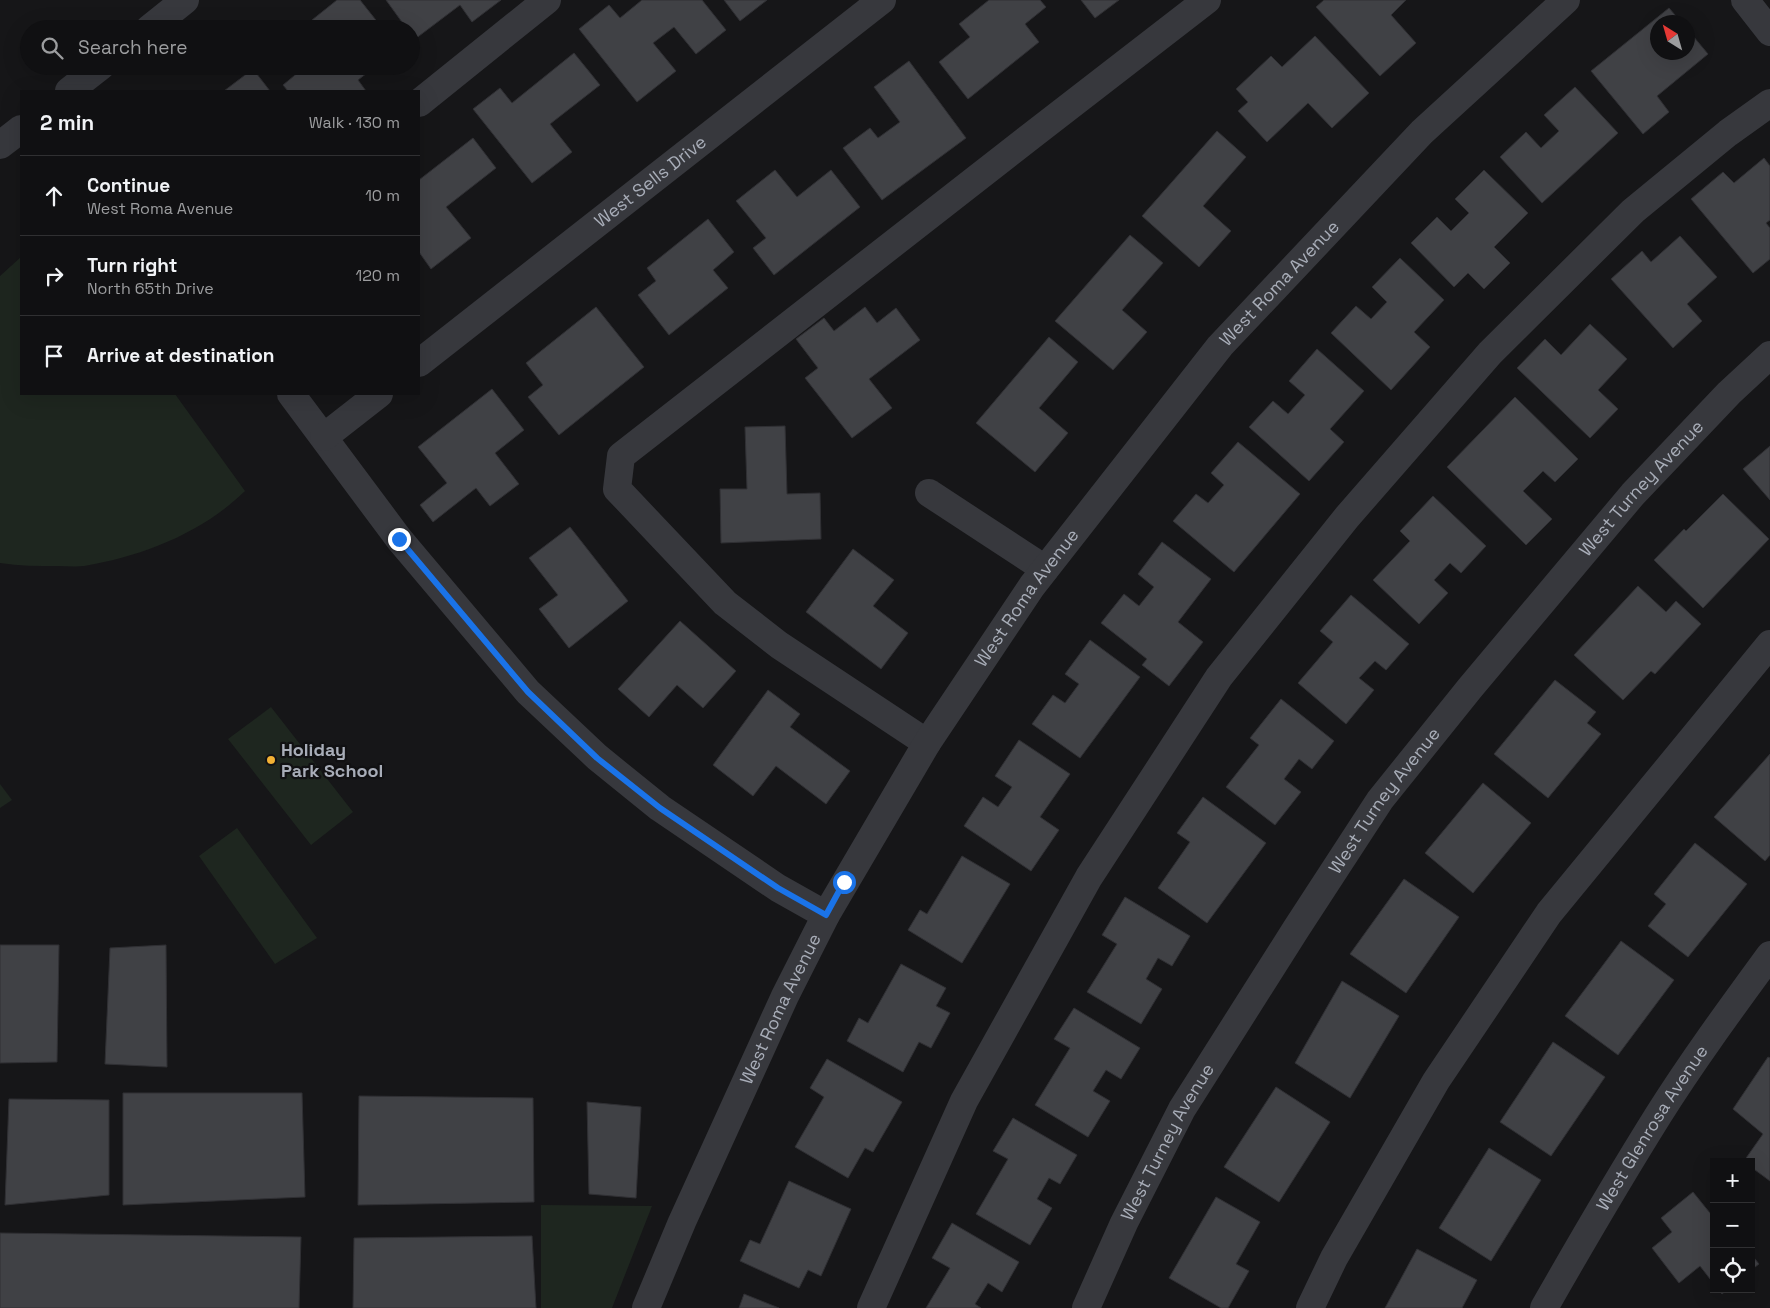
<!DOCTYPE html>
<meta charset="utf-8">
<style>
:root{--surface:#101012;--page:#1e1e20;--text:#f1f3f6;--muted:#9c9d9f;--line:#303032}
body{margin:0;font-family:"Space Grotesk",sans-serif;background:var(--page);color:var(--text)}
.controls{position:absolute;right:15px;bottom:15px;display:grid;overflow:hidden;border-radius:0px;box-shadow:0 5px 20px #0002}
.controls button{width:45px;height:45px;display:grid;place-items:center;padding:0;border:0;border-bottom:1px solid var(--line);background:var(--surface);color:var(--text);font:25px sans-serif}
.compass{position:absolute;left:1650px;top:15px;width:45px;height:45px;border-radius:50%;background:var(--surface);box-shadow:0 5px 20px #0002;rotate:323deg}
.stop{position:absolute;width:15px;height:15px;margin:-11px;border:4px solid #1a73e8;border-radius:50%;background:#fff}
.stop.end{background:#1a73e8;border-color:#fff;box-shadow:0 1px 5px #0008}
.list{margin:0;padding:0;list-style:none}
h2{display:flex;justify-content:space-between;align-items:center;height:65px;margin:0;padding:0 20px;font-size:21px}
h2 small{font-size:16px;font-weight:400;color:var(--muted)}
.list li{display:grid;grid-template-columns:32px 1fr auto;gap:15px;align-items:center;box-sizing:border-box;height:80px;padding:0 20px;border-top:1px solid var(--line)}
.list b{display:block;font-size:19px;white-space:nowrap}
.list p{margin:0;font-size:16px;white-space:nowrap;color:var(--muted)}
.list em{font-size:16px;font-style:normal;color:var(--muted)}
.icon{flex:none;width:28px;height:28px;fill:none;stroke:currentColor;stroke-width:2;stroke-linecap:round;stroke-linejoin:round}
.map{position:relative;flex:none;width:1770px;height:1308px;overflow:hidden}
.search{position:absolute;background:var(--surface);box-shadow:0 5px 20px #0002;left:20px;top:20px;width:400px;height:55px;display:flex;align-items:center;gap:12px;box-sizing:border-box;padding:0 18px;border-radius:28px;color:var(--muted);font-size:19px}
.panel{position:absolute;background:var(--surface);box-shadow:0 5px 20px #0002;left:20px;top:90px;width:400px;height:305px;border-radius:0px}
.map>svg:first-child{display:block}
.green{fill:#1e261f}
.building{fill:#404145;stroke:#303034}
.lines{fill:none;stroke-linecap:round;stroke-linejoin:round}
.minor{stroke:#37383d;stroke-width:28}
.route{stroke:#1a73e8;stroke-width:6}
.poi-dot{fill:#f2b134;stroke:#111113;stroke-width:2}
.labels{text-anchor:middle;stroke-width:4.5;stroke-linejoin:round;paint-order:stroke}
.street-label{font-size:18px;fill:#a8adb8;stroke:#111113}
.poi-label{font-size:18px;font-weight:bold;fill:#a8adb8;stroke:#111113;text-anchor:start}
</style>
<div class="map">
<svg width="1770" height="1308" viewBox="0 0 1770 1308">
<rect width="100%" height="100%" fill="#161618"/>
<!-- green -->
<path class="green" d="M21,257V394H175L245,491C202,533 143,556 84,566C76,567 66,566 57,566C38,566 19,566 0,563V276Z
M271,707L353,812L311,845L228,739Z
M0,784L12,800L0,808Z
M237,828L317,938L275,964L199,856Z
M541,1205L652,1206L612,1308H541Z"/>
<!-- building -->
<path class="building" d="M337,0H360L383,29H320L312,20Z
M386,0H501L472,22L460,5L415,39L411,34V29H407Z
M642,0H702L726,30L696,54L674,27L653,43L676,71L637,102L579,29L609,5L620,18Z
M724,0H767L740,21Z
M989,0H1040L1046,7L1025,24L1039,42L968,99L939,62L970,37L959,24Z
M1081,0H1119L1095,18Z
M1324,0H1406L1391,15L1416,43L1380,76L1316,7Z
M1669,8L1681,22H1658V52H1688V30L1708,54L1657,96L1669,112L1643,134L1591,71Z
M1315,36L1369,93L1332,128L1308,103L1267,142L1238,111L1248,102L1236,89L1271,56L1282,67Z
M574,53L600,85L550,124L572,152L532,183L473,109L500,88L512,103Z
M909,61L966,138L882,200L843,148L870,128L878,138L900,122L874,87Z
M306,66H376L358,80L366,91H288L283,85Z
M253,69L270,91H224Z
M1575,87L1618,133L1542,203L1500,157L1526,132L1541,148L1559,131L1544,115Z
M1217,131L1246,157L1203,206L1231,231L1199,267L1142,216Z
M473,138L496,168L446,207L471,238L431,269L419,252V180Z
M1764,158L1770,166V220L1766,223L1770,228V259L1753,273L1691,199L1723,172L1734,183Z
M775,170L797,197L831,170L860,207L774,275L753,248L766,238L736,201Z
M1484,170L1528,213L1494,247L1510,263L1484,289L1468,273L1454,287L1411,243L1437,217L1451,231L1469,213L1455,199Z
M708,219L734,252L713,270L728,288L669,335L638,295L656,281L647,268Z
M1130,235L1163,263L1122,310L1147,332L1113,370L1055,321Z
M1680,236L1717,277L1687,304L1702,321L1673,348L1611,279L1642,251L1651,262Z
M1400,258L1444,300L1414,332L1430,347L1391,390L1331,333L1356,306L1371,319L1387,302L1372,287Z
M596,307L644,367L559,435L528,397L543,385L526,363Z
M865,307L877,323L896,308L920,340L869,379L892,408L852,438L805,378L818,368L796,339L824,318L834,331Z
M1590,324L1627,359L1598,390L1618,409L1590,438L1517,368L1545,339L1561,355Z
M1049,337L1078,362L1039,408L1068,433L1035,472L976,423Z
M1317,349L1364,391L1330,429L1344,442L1309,481L1249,427L1273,401L1288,414L1305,395L1289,381Z
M492,389L524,430L495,453L519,484L490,506L476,488L433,522L420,505L447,483L418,447Z
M1515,397L1578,459L1555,482L1543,471L1523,491L1552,519L1526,545L1447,467Z
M785,426L787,494L820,493L821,539L721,543L720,489H747L745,427Z
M1238,442L1300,494L1234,572L1173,521L1196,494L1208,503L1224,485L1211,473Z
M1770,446V500L1743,469Z
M1723,494L1769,539L1703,608L1654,560L1684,529L1686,531Z
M1433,496L1486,546L1461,573L1450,563L1434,580L1448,593L1419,624L1373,580L1410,541L1400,531Z
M570,527L628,601L569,648L539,609L558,595L529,558Z
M1162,542L1211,579L1178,622L1203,642L1169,686L1142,665L1147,659L1101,623L1124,594L1139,606L1154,587L1138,574Z
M853,549L894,580L873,606L908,633L881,669L806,612Z
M1638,586L1666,612L1676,601L1701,624L1655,674L1651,671L1623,700L1574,655Z
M1351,595L1409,644L1386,670L1375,661L1359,678L1374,690L1346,724L1298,683L1333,642L1320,631Z
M680,621L736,671L703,708L677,685L649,717L618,689Z
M1090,640L1140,677L1080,758L1032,724L1053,695L1065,703L1079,684L1065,674Z
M1555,680L1596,712L1587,723L1601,734L1548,798L1494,754Z
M768,690L800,714L790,727L850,771L826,804L776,766L753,796L713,765Z
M1281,699L1334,741L1312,769L1299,759L1284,779L1301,792L1275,825L1226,787L1259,745L1250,738Z
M1019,740L1070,774L1040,817L1059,830L1031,871L964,826L983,797L998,807L1012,787L995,776Z
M1770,754V855L1765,861L1714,817Z
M1483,783L1531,823L1473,893L1425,853Z
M1203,797L1266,843L1207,923L1158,888L1190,842L1177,833Z
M1695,843L1747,884L1688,957L1648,926L1666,904L1654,894Z
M962,856L1010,884L962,963L908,930L920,910L927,914Z
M1404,879L1459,917L1406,993L1350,954Z
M1125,897L1190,936L1172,966L1158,958L1146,979L1162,989L1141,1024L1087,992L1117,944L1102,935Z
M1621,941L1674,980L1618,1055L1565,1016Z
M0,945H59L57,1062L0,1063Z
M166,945L167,1067L105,1064L110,948Z
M901,964L946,988L936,1006L950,1013L931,1048L919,1042L903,1072L847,1041L859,1018L868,1023Z
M1342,981L1399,1016L1350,1098L1295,1063Z
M1074,1008L1140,1048L1121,1079L1106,1070L1093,1091L1110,1101L1088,1137L1035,1105L1070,1048L1054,1039Z
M1553,1042L1605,1077L1551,1156L1500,1122Z
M1768,1057L1770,1058V1181L1751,1167V1162L1744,1161L1763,1134L1733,1109Z
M827,1059L902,1102L873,1152L865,1148L848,1178L795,1147L824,1097L810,1088Z
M1276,1087L1330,1122L1279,1202L1224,1167Z
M123,1093H302L305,1197L123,1205Z
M359,1096L533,1098L534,1202L358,1205Z
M9,1099L109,1100V1195L5,1205Z
M587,1102L641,1107L636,1198L589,1194Z
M1013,1118L1077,1155L1060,1184L1049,1178L1037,1199L1052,1208L1030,1245L976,1214L1008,1159L993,1151Z
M1489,1148L1541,1180L1491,1261L1439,1228Z
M789,1181L851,1209L821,1276L808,1270L799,1288L740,1261L750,1240L760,1244Z
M1693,1192L1714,1218V1284L1700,1266L1679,1283L1652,1248L1672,1232L1661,1218Z
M1216,1197L1260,1222L1236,1264L1249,1271L1228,1308H1221L1169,1278Z
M952,1223L1019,1262L1002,1292L988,1283L975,1304L981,1308H926L950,1268L932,1258Z
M0,1233L301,1237L299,1308H0Z
M532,1236L536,1308H353L354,1238Z
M1417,1249L1477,1280L1462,1308H1385Z
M1751,1254L1759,1264L1751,1270Z
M1718,1289H1728L1722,1294Z
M744,1294L779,1308H739Z"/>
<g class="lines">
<!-- minor -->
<g class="minor">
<path d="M1745,0L1770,32"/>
<path d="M149,29L185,0"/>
<path d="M69,91L101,66"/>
<path d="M419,103L547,0"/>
<path d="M0,145L21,129"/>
<path id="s1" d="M419,363L882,0"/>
<path d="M291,394L399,539L528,692L597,757L660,808L778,888L826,915"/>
<path d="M324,437L379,394"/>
<path d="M929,493L1045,569"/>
<path d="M927,743L779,645L725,603L617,489L621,456L1035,133L1207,0"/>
<path id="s2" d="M646,1308L682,1222L785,996L826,915L927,743L1032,586L1220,346L1422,132L1566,0"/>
<path d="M871,1308L964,1101L1089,877L1219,677L1347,517L1490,353L1633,211L1728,133L1770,103"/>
<path id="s3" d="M1086,1308L1124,1223L1182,1109L1296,929L1380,800L1470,688L1633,494L1729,393L1770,355"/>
<path d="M1310,1308L1334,1258L1436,1081L1549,913L1770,644"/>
<path id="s4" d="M1544,1308C1581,1243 1619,1178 1659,1114C1693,1060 1732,1007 1770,955"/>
</g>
</g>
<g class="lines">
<!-- route -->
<path class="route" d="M399,539L528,692L597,758L660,808L778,888L826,915L844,882"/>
</g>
<!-- markers -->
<circle class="poi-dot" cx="271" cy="760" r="5"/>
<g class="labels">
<!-- street labels -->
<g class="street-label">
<text dy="6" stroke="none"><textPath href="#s1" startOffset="294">West Sells Drive</textPath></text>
<text dy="6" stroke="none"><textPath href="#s2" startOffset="1212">West Roma Avenue</textPath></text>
<text dy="6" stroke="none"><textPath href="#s3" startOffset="995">West Turney Avenue</textPath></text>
<text dy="6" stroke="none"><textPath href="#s2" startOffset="808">West Roma Avenue</textPath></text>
<text dy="6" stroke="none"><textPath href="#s3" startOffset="590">West Turney Avenue</textPath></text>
<text dy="6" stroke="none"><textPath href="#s2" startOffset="328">West Roma Avenue</textPath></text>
<text dy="6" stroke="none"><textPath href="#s4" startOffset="210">West Glenrosa Avenue</textPath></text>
<text dy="6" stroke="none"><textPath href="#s3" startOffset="185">West Turney Avenue</textPath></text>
</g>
<!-- poi labels -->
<g class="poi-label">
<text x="281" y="756">Holiday<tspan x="281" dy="21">Park School</tspan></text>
</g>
</g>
</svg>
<div class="controls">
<button>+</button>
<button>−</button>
<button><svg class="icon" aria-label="locate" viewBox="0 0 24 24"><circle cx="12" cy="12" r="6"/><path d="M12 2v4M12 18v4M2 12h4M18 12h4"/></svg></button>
</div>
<svg class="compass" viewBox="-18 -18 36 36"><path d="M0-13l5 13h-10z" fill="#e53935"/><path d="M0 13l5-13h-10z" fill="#9c9d9f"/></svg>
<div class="stop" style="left:844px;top:882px"></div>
<div class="stop end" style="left:399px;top:539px"></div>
<div class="search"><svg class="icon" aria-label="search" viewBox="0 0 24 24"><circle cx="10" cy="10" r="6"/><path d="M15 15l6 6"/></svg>Search here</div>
<section class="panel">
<h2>2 min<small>Walk · 130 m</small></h2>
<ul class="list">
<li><svg class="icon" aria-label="ahead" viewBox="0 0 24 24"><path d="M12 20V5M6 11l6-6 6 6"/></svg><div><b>Continue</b><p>West Roma Avenue</p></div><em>10 m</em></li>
<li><svg class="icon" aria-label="right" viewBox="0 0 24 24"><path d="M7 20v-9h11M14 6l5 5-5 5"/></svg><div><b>Turn right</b><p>North 65th Drive</p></div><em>120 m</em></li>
<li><svg class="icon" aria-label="arrive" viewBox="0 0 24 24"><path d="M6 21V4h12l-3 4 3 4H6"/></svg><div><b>Arrive at destination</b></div></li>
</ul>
</section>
</div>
